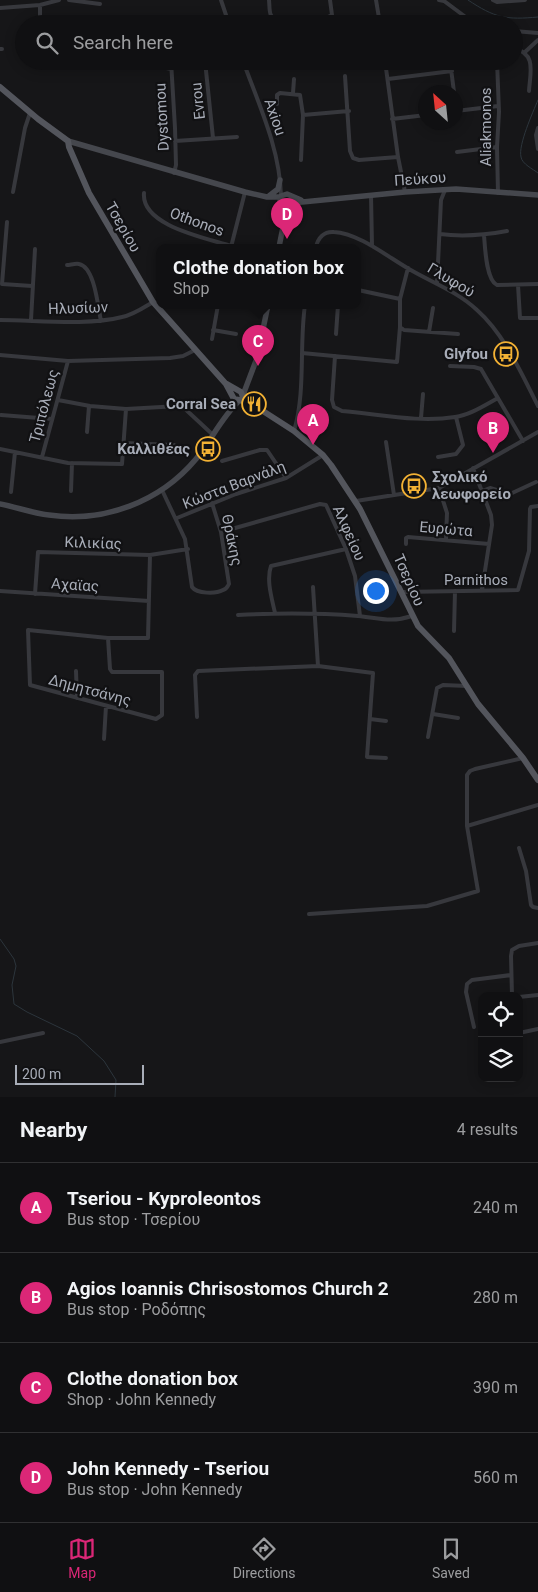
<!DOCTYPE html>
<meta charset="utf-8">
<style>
:root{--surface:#101012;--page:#19191b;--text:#f1f3f6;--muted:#9c9d9f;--line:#303032;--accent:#db2777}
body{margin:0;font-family:Roboto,sans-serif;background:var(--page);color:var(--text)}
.controls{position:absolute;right:15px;bottom:15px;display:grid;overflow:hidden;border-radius:10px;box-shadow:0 2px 12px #0003}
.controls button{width:45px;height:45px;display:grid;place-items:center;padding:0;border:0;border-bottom:1px solid var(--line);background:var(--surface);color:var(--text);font:25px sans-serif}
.compass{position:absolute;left:418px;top:85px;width:45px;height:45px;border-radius:50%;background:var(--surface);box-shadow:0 2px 12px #0003;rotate:333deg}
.scale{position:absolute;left:15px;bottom:12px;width:129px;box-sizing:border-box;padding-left:5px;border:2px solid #a8adb8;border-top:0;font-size:14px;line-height:18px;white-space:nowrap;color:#a8adb8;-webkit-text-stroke:4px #111113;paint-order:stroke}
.you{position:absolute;left:375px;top:590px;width:18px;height:18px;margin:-12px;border:4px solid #fff;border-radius:50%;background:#1a73e8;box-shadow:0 0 0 8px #1a73e833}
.badge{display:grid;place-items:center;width:32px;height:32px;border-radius:50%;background:var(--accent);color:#fff;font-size:16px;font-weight:700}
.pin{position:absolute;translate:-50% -41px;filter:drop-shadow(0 1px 2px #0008)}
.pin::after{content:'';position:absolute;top:26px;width:18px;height:15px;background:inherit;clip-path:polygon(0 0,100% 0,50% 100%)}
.popup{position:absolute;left:156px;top:244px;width:205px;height:65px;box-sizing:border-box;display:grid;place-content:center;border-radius:10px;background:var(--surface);filter:drop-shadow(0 1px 4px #0005);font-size:16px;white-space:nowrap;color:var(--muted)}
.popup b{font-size:19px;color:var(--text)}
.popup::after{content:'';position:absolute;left:50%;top:100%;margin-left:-10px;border:10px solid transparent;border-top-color:var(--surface)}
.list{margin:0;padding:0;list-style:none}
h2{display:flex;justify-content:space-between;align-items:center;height:65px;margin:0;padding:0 20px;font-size:21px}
h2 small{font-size:16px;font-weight:400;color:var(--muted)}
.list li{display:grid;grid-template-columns:32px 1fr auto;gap:15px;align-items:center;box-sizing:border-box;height:90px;padding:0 20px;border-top:1px solid var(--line)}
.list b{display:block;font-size:19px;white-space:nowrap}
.list p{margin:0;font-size:16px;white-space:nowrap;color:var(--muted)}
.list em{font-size:16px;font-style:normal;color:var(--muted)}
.icon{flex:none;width:28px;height:28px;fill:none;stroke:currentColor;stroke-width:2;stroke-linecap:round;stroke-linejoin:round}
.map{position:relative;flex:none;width:538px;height:1097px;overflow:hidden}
.search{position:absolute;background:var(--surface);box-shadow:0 2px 12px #0003;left:15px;right:15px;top:15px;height:55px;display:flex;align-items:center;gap:12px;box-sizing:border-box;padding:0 18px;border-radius:28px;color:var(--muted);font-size:19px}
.sheet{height:425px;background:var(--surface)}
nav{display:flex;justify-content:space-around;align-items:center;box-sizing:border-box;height:70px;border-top:1px solid var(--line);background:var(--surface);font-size:14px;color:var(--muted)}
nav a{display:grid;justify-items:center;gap:2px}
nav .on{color:var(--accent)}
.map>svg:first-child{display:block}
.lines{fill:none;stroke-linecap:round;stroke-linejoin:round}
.stream{stroke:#2c353c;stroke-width:1}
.street{stroke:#37383d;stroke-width:4}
.secondary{stroke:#45474d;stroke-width:5.5}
.primary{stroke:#53555c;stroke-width:6}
.labels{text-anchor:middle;stroke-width:4.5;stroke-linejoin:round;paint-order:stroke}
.street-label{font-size:15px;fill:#a8adb8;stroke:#111113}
.poi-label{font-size:15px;font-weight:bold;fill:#a8adb8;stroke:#111113;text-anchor:end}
</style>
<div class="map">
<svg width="538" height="1097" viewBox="0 0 538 1097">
<rect width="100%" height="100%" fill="#161618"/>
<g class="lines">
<!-- stream -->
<path class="stream" d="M468,0C495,18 506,20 538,17
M538,100C533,112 518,145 521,157C522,164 533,169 538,173
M0,939L14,959L16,966L12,985L14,1004L27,1012L77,1036L104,1061L116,1080L115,1097"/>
<!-- street -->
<path class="street" d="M69,0L100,4
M221,0L229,24
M269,0C270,9 268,17 277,21L328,17L332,15L330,0
M376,0L380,24
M439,0L444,1L475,24
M493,0L497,2L525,0
M40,5V24
M0,8L40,5L59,0
M514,31L538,33
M514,48C537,54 530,73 529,91
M0,49H2
M525,52L538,40
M171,61L175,128L176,165L174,173
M205,61L213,138
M243,61C259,105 280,149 281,196
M385,61L398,157L405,192
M450,61L454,92
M497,61L499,112L497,147L498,193
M143,63L171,69
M345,76L350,151L353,158L359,160L398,157
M388,79L452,71
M293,93L294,79
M277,104V95L280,93L300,95L303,115L301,160
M456,111L498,106
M303,115L349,111
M392,119L426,115
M538,128L536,135L538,149
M175,141L237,137
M457,152L497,147
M13,192L25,128L30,113
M144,193C141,226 207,238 231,246
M371,195L372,246
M440,234C463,237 485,235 507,231
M484,235C485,247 486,280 497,285L538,284
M231,247L245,192
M316,247C318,238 324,231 334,232C358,233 388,257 409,269C431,282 458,292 477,310C505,335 521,373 538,406
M67,265C70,265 76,263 79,264C95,267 98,308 101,321
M2,284L7,222
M2,284L32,286
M437,284L441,200L445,190
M518,285L520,318H538
M358,290L400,299
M0,320C36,320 87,326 122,317C133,315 143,308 153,302
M31,320L35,249
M400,327L404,330L458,334
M213,330L236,334
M429,332L433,308
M336,334L338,305
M212,339L218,305
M302,353L397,362L400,327V299L408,268
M0,355L68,361L170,358L183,356L195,350
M335,356L332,400L334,407L342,411C379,414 419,423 455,417C470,415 485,405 498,398
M450,366L474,367L481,369L523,441
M58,400L90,406L126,409L179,406L183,407L212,434
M1,415L52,419
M421,418L423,394
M294,431C306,391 299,346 305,305
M87,432L89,406
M386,442L394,495
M123,443L174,445
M0,449L68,463L122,464L126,409
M42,457L68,361
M438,457L456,454L463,445L456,417
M222,461L260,450H267L286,478
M473,468L491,515L492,525L482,590
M439,488L447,513L446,539
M162,490L185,539L192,587C197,594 216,594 223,590C227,589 227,587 229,584L221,532L212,503
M71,491L72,463
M482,491L490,488L510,494L536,482
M11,492L15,452
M356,501L439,488L538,432
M177,518L236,494L286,478L323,455
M221,532L320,504L326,505L346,549L355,576L360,616
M406,544V538L408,537L489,544
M313,587L318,666
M0,591L149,601
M401,592L518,590L529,551L530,509L531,507L538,506
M35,594L38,552L150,555L188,549
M275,613C272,599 266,580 271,566L346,549
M238,615C278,613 318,613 358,616C379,618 391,623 412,616
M454,631L455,591
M108,638L110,669L112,672H162V715L156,719L30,685L28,630L108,638H148L150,555
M76,671L77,698
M433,714L458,718
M197,717L195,675L198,671L318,666L373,673L367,757L386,758
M370,719L386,721
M428,737L437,688L443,685L467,686
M104,739L106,706
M467,826L538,805
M519,848L526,871L531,905L533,907L538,908
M309,914L427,906L478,891L467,826V775L470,771L475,769L523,758
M512,996L511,956L512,950L519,946L538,943
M519,997L538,995
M474,1027L466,992L467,984L472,980L511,975
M519,1033L538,1029
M0,1042L43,1033"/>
<!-- secondary -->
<path class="secondary" d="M68,141L245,192L267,197H280
M269,196L278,189L280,180
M292,203L405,192L456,189L538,195
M285,217L283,206L280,202L281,196L287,194L301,200
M279,247L285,217L290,206
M243,395L257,358L268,305
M0,504C16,507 32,513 49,515C104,523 160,502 196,459C211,441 221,418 239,401"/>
<!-- primary -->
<path class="primary" d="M0,87L38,119L68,141L69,147L89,193L153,302L226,384L234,399L249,402L294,431L323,455L331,465L360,509L418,626L449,658L478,704L523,758L538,780
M227,384L241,392L243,397L241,400"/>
</g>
<!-- icons -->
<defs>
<g id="bus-ring" transform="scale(1.25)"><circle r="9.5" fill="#111113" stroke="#f2b134" stroke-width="1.5"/><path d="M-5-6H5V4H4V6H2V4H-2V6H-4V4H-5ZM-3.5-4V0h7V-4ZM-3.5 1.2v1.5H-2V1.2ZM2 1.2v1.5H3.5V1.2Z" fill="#f2b134"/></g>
<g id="restaurant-ring" transform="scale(1.25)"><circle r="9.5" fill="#111113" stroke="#f2b134" stroke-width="1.5"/><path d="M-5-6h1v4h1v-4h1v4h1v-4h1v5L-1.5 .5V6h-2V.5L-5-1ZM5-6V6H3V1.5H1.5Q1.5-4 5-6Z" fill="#f2b134"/></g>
</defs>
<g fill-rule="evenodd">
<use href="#bus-ring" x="506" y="354"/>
<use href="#restaurant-ring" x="254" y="404"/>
<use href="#bus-ring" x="208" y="449"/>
<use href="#bus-ring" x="414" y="486"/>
</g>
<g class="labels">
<!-- street labels -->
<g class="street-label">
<text transform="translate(198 101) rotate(-96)" y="5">Evrou</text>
<text transform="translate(162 117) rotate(-93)" y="5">Dystomou</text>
<text transform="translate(275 117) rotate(71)" y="5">Axiou</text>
<text transform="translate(486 127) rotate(-90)" y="5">Aliakmonos</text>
<text transform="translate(420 179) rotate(-4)" y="5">Πεύκου</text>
<text transform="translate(197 222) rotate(20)" y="5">Othonos</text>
<text transform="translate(123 227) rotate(60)" y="5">Τσερίου</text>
<text transform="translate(451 280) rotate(31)" y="5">Γλυφού</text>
<text transform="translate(78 308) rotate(-2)" y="5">Ηλυσίων</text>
<text transform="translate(44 406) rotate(-75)" y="5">Τριπόλεως</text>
<text transform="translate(234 485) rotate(-21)" y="5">Κώστα Βαρνάλη</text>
<text transform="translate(446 529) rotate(5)" y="5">Ευρώτα</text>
<text transform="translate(349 533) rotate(66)" y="5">Αλφείου</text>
<text transform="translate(232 540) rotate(78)" y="5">Θράκης</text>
<text transform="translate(93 543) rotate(2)" y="5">Κιλικίας</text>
<text transform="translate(409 580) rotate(66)" y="5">Τσερίου</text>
<text x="476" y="585">Parnithos</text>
<text transform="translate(75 585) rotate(4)" y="5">Αχαϊας</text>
<text transform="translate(90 690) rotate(15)" y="5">Δημητσάνης</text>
</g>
<!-- poi labels -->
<g class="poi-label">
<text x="488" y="359">Glyfou</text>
<text x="236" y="409">Corral Sea</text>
<text x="190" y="454">Καλλιθέας</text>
<text x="432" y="482" text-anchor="start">Σχολικό<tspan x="432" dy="17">λεωφορείο</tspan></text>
</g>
</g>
</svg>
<div class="controls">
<button><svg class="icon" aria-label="locate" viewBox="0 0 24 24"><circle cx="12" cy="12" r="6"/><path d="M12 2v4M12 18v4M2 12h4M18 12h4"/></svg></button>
<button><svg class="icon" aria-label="layers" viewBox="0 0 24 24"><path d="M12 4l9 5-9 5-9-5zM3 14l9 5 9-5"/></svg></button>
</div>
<svg class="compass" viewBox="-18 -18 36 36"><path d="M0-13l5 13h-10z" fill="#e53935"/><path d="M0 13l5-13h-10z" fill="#9c9d9f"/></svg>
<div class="scale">200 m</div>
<div class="you"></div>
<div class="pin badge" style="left:313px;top:445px">A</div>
<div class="pin badge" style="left:493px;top:453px">B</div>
<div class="pin badge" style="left:258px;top:366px">C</div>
<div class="popup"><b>Clothe donation box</b>Shop</div>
<div class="pin badge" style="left:287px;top:239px">D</div>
<div class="search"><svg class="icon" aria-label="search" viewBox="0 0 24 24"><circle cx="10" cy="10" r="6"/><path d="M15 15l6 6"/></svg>Search here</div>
</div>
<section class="sheet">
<h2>Nearby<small>4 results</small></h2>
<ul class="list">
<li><span class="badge">A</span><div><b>Tseriou - Kyproleontos</b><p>Bus stop · Τσερίου</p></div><em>240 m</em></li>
<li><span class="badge">B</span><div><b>Agios Ioannis Chrisostomos Church 2</b><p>Bus stop · Ροδόπης</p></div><em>280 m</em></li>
<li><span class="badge">C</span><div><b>Clothe donation box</b><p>Shop · John Kennedy</p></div><em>390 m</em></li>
<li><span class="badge">D</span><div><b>John Kennedy - Tseriou</b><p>Bus stop · John Kennedy</p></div><em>560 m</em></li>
</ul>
</section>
<nav>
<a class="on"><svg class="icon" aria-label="map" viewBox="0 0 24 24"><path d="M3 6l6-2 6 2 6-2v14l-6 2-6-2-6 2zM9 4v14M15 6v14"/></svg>Map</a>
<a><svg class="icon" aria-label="directions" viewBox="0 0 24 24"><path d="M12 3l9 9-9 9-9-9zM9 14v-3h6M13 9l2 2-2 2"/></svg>Directions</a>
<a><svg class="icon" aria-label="saved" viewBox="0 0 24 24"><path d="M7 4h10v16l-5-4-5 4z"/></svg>Saved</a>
</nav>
